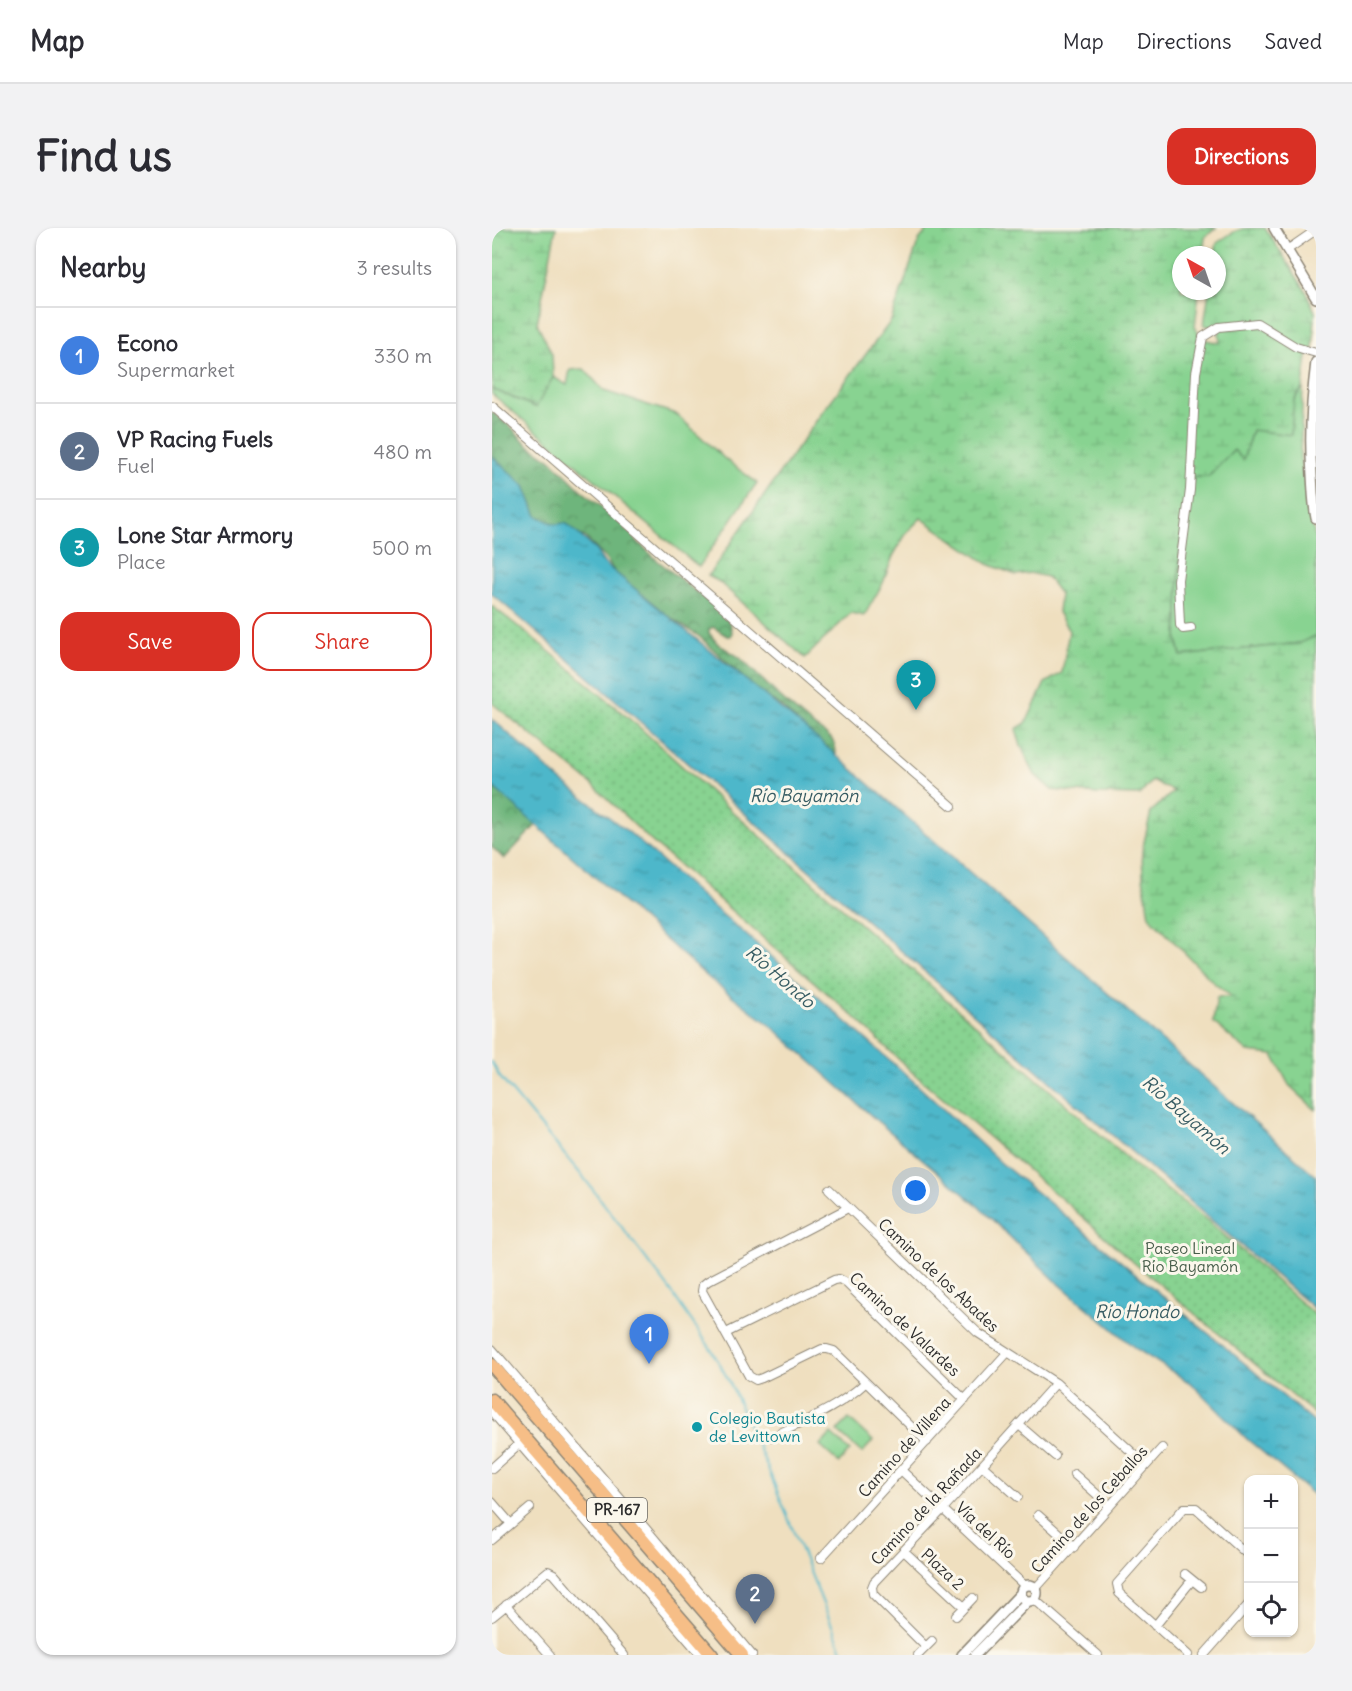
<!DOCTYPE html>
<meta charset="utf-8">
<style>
:root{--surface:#fff;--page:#f2f2f3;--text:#2b2b33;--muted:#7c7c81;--line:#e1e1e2;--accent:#d93025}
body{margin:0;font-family:Delius,sans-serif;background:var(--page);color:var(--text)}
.controls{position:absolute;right:18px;bottom:18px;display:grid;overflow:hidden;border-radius:12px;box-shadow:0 2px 4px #0004}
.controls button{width:54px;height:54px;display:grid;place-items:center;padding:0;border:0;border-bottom:2px solid var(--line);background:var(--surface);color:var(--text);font:30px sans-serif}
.compass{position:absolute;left:680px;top:18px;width:54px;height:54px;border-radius:50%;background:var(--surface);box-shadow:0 2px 4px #0004;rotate:320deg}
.you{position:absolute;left:424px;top:963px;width:21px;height:21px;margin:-15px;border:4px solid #fff;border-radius:50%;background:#1a73e8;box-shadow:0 0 0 9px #1a73e833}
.badge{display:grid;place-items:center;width:39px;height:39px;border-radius:50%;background:var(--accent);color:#fff;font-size:20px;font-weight:700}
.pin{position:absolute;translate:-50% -50px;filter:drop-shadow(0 2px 3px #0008)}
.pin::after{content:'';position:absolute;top:32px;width:21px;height:18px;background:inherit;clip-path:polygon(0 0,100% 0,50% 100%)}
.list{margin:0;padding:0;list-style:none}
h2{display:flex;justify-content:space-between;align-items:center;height:78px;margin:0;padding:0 24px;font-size:26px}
h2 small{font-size:20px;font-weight:400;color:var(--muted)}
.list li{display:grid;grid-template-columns:39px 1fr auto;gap:18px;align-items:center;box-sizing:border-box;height:96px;padding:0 24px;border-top:2px solid var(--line)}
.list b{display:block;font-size:22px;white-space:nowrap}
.list p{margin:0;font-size:20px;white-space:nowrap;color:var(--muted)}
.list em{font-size:20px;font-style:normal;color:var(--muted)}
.actions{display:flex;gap:12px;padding:18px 24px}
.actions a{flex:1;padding:14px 0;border:2px solid var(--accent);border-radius:18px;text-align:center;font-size:21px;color:var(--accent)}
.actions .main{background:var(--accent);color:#fff}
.icon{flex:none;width:33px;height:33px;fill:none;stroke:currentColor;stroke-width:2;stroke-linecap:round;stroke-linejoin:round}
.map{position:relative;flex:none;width:824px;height:1427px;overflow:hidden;border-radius:18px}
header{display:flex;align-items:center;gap:36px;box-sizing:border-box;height:84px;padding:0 30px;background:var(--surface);border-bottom:2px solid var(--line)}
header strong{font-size:28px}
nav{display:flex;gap:33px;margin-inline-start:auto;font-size:21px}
.intro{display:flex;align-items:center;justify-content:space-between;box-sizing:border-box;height:144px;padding:0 36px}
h1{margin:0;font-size:42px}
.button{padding:15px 27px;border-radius:18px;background:var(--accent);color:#fff;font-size:21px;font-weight:700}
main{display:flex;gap:36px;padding:0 36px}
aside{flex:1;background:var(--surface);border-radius:18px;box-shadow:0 2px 4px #0004}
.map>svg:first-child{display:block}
.green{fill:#88d391;stroke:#5a7f5e;stroke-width:1.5}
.forest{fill:url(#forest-crowns);stroke:#4c7053;stroke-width:1.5}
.wetland{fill:url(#wetland-marsh);stroke:#5a7f5e;stroke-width:1.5}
.park{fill:url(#park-dots);stroke:#5a7f5e;stroke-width:1.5}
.water{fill:url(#water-ripples);stroke:#3c717a;stroke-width:1.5}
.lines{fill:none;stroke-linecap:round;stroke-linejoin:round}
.stream{stroke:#4db7ca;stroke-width:2}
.minor-casing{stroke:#8d8575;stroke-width:10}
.tertiary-casing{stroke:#8d8575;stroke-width:12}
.primary-casing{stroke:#8d8575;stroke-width:15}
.minor{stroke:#fff;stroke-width:8}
.tertiary{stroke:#fff;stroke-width:9}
.primary{stroke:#f6be87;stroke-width:12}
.culture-dot{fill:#0f9aa8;stroke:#fbf7ec;stroke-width:2}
.labels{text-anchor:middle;stroke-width:6;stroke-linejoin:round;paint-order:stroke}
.shield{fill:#fbf7ec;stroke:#696865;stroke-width:1.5}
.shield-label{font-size:15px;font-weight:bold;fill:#2b2b2b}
.park-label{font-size:16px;fill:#475d4a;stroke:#fbf7ec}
.street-label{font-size:16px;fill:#2b2b2b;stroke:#fbf7ec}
.culture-label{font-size:16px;fill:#0d838f;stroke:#fbf7ec;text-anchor:start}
.water-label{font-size:18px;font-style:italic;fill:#375c63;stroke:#fbf7ec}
</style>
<header>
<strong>Map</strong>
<nav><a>Map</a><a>Directions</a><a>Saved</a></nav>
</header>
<div class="intro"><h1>Find us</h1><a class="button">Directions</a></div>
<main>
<aside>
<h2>Nearby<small>3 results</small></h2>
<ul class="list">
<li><span class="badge" style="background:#3f7fe0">1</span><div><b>Econo</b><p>Supermarket</p></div><em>330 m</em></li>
<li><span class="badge" style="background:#5c6f8a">2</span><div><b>VP Racing Fuels</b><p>Fuel</p></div><em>480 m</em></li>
<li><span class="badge" style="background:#0f9aa8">3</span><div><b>Lone Star Armory</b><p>Place</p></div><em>500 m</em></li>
</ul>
<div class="actions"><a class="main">Save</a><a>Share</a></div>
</aside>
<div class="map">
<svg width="824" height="1427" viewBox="0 0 824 1427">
<defs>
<pattern id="forest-crowns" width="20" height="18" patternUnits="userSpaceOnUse" patternTransform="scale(1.5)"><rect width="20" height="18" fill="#6eb57b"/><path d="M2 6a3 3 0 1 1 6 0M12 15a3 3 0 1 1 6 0" fill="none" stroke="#5b9365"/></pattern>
<pattern id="wetland-marsh" width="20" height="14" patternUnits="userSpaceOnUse" patternTransform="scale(1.5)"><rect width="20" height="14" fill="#88d391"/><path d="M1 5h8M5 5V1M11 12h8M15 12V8" fill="none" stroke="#76b57d"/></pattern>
<pattern id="park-dots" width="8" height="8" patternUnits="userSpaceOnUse" patternTransform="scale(1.5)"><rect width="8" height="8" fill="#88d391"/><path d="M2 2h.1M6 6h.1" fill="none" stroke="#76b57d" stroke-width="1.8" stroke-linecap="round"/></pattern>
<pattern id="water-ripples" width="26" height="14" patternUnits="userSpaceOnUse" patternTransform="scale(1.5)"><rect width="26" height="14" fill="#4db7ca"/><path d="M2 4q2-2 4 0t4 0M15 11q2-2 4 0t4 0" fill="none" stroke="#4095a4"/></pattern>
</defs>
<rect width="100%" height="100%" fill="#fbf7ec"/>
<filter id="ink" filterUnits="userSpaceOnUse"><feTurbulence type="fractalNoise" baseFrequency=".0167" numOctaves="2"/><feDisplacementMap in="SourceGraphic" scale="12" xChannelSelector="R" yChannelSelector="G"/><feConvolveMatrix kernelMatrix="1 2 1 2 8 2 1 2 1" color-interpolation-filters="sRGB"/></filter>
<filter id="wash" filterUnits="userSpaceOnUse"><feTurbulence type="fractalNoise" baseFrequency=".008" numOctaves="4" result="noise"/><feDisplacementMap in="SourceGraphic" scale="24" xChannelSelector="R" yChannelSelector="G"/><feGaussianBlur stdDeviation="1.35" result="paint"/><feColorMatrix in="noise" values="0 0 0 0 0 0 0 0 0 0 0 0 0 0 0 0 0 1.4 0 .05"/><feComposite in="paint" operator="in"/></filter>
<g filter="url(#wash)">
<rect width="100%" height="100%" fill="#efdfbf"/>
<!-- green -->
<path class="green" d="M92,141L112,163L184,186L233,231L265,255L207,339L0,166V161L43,179L61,149L75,157L78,142Z
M811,159L808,229L824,315V408L808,415L689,428L685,411L688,322L701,249H716L742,222L751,231L760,202L802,172Z
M357,1191L381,1213L370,1225L345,1203Z
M339,1206L358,1223L347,1235L328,1218Z"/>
<!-- forest -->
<path class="forest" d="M0,184L20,200L35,216L58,231L89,262L130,296L148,316L165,332L209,368L227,380L238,395L240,404L239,408H235L221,399L217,401V405L226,416L247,429L291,472L319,496L339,510L343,517L344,525L340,528L291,480L283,474L267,464L208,409L169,383L124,346L113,330L93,309L51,296L0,256Z
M0,558L45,596L12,631L0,619Z"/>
<!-- wetland -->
<path class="wetland" d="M0,0H64L45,95L60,126L61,149L44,179L0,161Z
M437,0H724L713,9L711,27H689V63H707L703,99L710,111L728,115L727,101L712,97L717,63H725V27H723L725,15C746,0 746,0 773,0L814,63L823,84L821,121L815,129L811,159L802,172L799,207L760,202L751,232L742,222L716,249H701L688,322L685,411L689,428L808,415L824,408V882L797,857L781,827L756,824L721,794L725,769H740L723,756L657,688L651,649L650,623L659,584L682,563L660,553L648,567L606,566L560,562L543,547L529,518L524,501L534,495L553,455L570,445L577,403L566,384L568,366L555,349L538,345L524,347L496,336L429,290L415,304L401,328L391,355L372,388L359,385L313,430L226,353L216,348L329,186L399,93L427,12Z"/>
<!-- park -->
<path class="park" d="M0,378L46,414L147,499L227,572L644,938L716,993L824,1088V1187L640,1033L578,978L421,845L365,791L158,612L101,557L0,475Z"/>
<!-- water -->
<path class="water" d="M0,228L33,258L45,288L62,296L74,295L103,321L112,335L327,512L824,948V1082L570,864L112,462L0,366Z
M0,491L67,551L139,606L218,676L307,752L421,853L509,935L745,1129L824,1196V1269L755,1211L700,1156L643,1120L565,1054L487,979L383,891L278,797L218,751L0,558Z"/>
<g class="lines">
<!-- stream -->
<path class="stream" d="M0,834L7,848L92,950L178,1062L219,1121L237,1153L274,1236L352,1427"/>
</g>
</g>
<g filter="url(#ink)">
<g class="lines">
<!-- minor casing -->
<g class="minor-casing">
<path id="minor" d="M795,22L824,2
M0,178L460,578
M699,400L691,401L688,397L686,352L698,262L704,145L711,109L727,99L765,95L804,119L824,125
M337,961L486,1105L564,1155L654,1237
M356,980L216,1053L211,1057L210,1063L257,1148L264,1152L270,1150L330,1121H335L342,1123L435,1214
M234,1105L342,1052L347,1051L353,1054L473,1172
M0,1121L139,1283L260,1427
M0,1184L209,1427
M527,1197L563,1228
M280,1209C312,1193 346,1180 373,1155
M491,1238L526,1269
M0,1240L27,1216
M410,1243L533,1358
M582,1246L618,1278
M0,1274L19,1296
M546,1287L582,1319
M0,1312L38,1280
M412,1323L472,1379
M329,1330L515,1125
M693,1346L709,1359
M544,1360L670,1220
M542,1371L606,1427
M14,1377L58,1427
M464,1388L481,1370
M0,1389L56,1343L62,1346L132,1427
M663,1398L700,1352
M434,1419L381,1366L380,1359L382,1354L451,1281L564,1155
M426,1427L440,1413
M696,1427L627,1365L625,1356L692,1280H704L756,1327
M712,1427L756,1377"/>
</g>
<!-- tertiary casing -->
<g class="tertiary-casing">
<path id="tertiary" d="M782,0L824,70
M824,134C819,174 817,207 820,247C821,262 821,275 824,290
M529 1365a8 8 0 1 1 16 0a8 8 0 1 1-16 0Z
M470,1427L529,1365
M483,1427L536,1373"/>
</g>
<!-- primary casing -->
<g class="primary-casing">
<path id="primary" d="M0,1137L250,1427
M0,1172L220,1427"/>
</g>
<!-- minor -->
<use href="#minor" class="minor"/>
<!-- tertiary -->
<use href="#tertiary" class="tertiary"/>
<!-- primary -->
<use href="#primary" class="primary"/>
</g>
</g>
<!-- markers -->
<circle class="culture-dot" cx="205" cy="1199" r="6"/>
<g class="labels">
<!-- shield labels -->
<rect class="shield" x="95" y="1270" width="60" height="24" rx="4.5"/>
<g class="shield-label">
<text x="125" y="1287">PR-167</text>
</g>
<!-- park labels -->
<g class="park-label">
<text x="698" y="1026">Paseo Lineal<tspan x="698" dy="18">Río Bayamón</tspan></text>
</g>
<!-- street labels -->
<g class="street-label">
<text transform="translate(447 1047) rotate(43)" y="6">Camino de los Abades</text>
<text transform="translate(413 1096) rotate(43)" y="6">Camino de Valardes</text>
<text transform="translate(412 1219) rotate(-48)" y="6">Camino de Villena</text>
<text transform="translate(434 1278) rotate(-47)" y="6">Camino de la Rañada</text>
<text transform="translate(597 1281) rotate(-48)" y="6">Camino de los Ceballos</text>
<text transform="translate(494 1302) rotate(43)" y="6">Vía del Río</text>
<text transform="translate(451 1341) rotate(43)" y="6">Plaza 2</text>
</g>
<!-- culture labels -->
<g class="culture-label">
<text x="217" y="1196">Colegio Bautista<tspan x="217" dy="18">de Levittown</tspan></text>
</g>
<!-- water labels -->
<g class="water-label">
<text x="312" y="574">Río Bayamón</text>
<text transform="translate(288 749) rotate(41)" y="6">Río Hondo</text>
<text transform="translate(694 887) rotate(41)" y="6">Río Bayamón</text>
<text x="645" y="1090">Río Hondo</text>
</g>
</g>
</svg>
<div class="controls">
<button>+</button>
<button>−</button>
<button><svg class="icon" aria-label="locate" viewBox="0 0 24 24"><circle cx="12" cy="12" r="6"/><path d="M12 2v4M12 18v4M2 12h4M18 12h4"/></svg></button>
</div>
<svg class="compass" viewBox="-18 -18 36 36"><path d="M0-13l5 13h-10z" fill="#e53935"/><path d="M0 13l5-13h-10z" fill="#7c7c81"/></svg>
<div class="you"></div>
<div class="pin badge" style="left:157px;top:1136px;background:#3f7fe0">1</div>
<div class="pin badge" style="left:263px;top:1396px;background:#5c6f8a">2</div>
<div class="pin badge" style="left:424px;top:482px;background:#0f9aa8">3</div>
</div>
</main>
